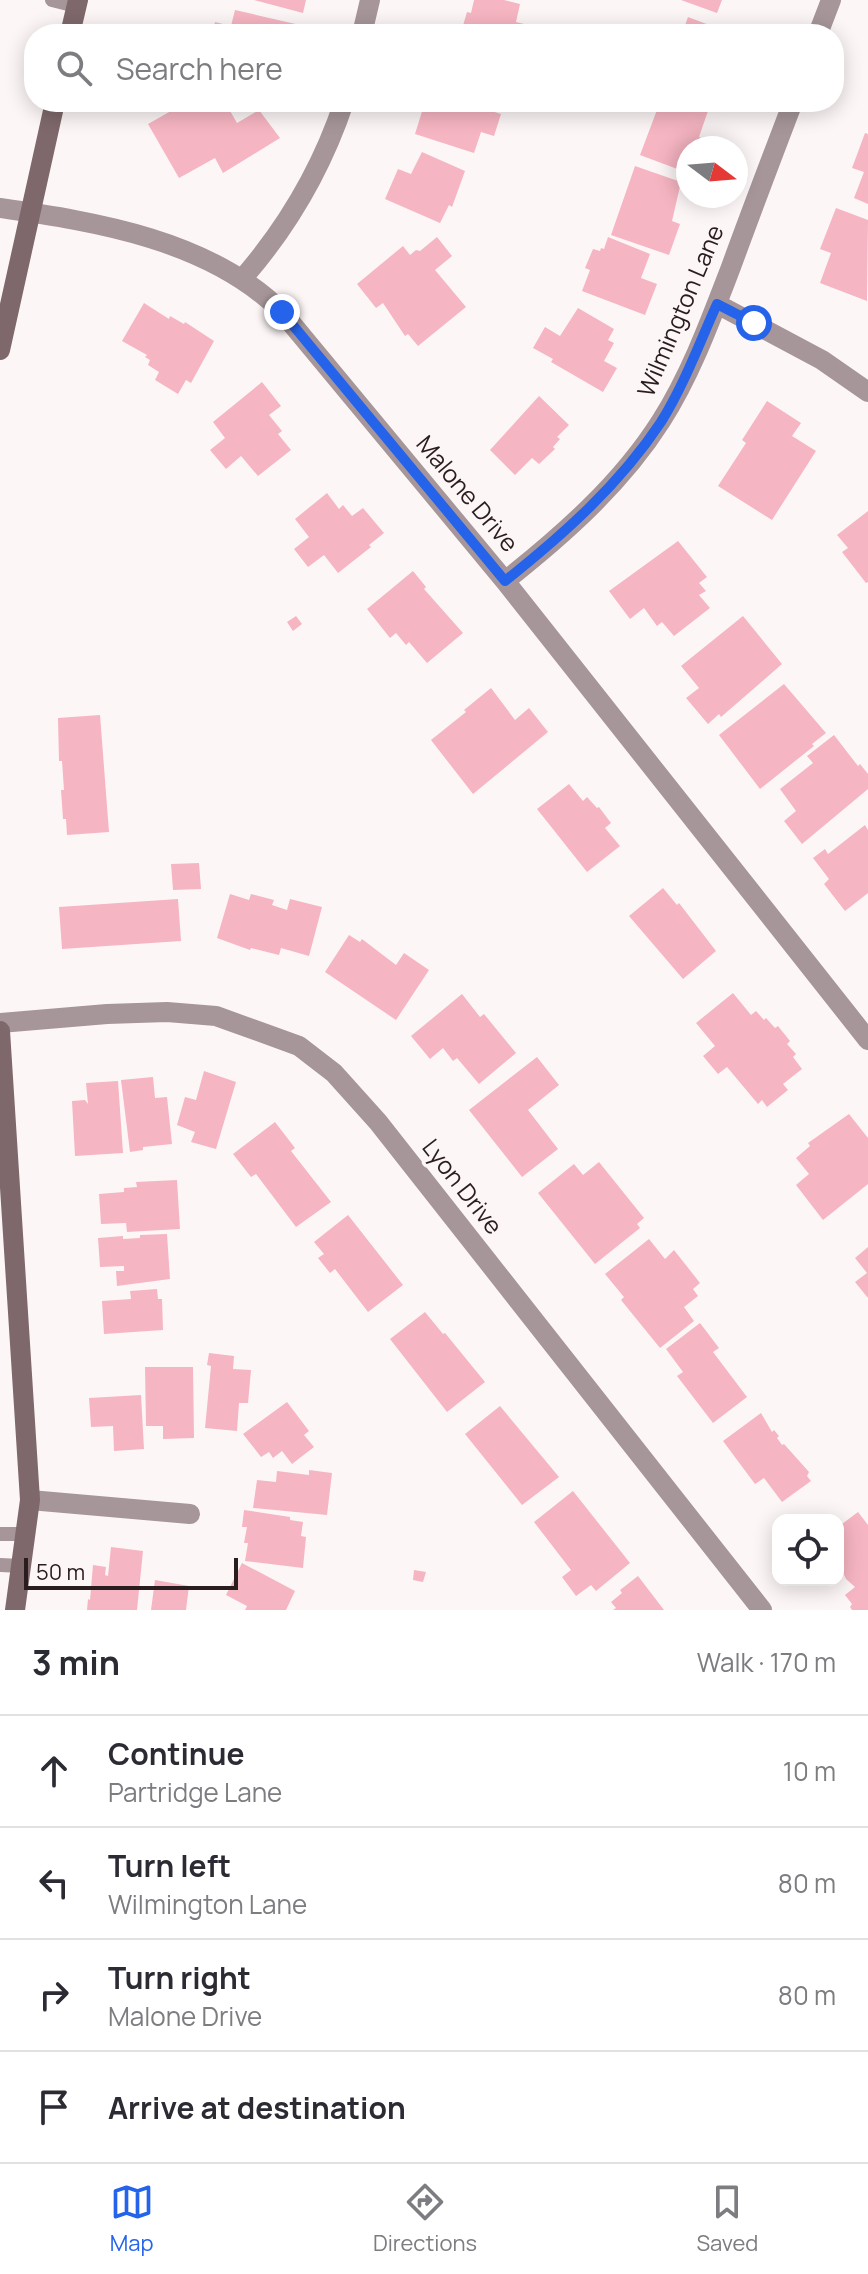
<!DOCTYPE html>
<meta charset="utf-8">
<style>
:root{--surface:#fff;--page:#f7f7f7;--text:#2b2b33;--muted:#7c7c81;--line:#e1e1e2;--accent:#2563eb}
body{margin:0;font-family:Manrope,sans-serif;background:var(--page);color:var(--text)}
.controls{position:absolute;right:24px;bottom:24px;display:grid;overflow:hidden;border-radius:16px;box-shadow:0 4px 20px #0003}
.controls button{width:72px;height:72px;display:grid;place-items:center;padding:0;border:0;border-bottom:2px solid var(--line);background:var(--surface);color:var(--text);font:40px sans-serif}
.compass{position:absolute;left:676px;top:136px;width:72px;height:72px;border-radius:50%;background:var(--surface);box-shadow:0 4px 20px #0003;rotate:106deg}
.scale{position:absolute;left:24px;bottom:20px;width:214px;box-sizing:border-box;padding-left:8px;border:4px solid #2a1d20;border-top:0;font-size:22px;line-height:28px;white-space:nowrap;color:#2a1d20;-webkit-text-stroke:6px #fdf6f7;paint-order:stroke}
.stop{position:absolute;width:24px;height:24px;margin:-18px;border:6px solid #2563eb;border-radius:50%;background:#fff}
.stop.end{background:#2563eb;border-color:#fff;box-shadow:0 2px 8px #0008}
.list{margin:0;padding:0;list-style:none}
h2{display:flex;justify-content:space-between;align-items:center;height:104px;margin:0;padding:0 32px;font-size:34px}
h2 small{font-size:26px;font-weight:400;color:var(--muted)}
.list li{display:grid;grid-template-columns:52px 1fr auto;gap:24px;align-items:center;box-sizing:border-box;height:112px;padding:0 32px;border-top:2px solid var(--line)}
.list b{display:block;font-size:30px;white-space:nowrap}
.list p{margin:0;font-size:26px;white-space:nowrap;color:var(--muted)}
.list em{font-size:26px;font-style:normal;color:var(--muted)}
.icon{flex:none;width:44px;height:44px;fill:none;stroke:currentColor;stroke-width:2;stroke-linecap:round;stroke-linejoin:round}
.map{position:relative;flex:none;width:868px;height:1610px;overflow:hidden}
.search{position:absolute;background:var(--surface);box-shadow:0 4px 20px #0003;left:24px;right:24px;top:24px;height:88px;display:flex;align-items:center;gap:20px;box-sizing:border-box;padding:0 28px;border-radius:32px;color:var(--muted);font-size:30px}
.sheet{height:552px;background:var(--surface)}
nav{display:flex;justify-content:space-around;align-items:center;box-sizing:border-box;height:112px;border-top:2px solid var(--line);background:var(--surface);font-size:22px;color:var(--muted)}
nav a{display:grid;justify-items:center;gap:4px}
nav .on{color:var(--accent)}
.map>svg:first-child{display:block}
.building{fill:#f6b5c2}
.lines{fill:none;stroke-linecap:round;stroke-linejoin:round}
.lane{stroke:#a69699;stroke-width:14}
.street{stroke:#a69699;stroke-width:20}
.secondary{stroke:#7e686c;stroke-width:20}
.route{stroke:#2563eb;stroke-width:10}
.labels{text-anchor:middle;stroke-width:7;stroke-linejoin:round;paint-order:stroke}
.street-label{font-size:24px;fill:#2a1d20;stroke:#fdf6f7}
</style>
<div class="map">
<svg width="868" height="1610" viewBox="0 0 868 1610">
<rect width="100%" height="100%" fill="#fdf6f7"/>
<!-- building -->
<path class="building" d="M254,0H306L303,13Z
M474,0H504L520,4L516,22L524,24L521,34H440L442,24L462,29L467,12L471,13Z
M681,0H722L717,13Z
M235,10L300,25L298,34H212L215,22L231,26Z
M688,17L733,34H682Z
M175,102H225L237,123L259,110L280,138L223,173L215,158L179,178L148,124L178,107Z
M425,102L437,106L439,102H490L488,110L501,114L494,136L481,132L474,153L415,134Z
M660,102H685L708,111L699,137L709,141L707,148H688V173L640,155Z
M865,133L868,134V204L854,198L864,172L852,168Z
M422,152L465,171L452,207L449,205L440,223L385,199L398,169L411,174Z
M635,166L681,182L672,221L680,224L669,255L611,235Z
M836,208L868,220L867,301L820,283L831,253L820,249Z
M437,237L452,256L435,270L466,307L418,346L408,334L405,336L383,303L376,308L357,284L403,246L410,255L416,250L420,251Z
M608,237L650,254L641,278L657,284L645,315L582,291L590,270L585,268L593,249L600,251L601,248L604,249Z
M144,303L169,319L170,316L184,324L185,322L214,341L191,383L186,380L178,394L155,380L159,372L148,365L150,360L145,357L147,355L122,341Z
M578,308L614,329L608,340L614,343L604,361L617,368L603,392L551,362L553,359L533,348L545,327L560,336Z
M262,382L281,406L269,415L282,431L278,434L291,450L258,476L241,456L226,469L210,450L225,438L213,422Z
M539,396L569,425L557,437L560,439L553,447L555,449L539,464L532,458L515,475L490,450Z
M767,401L801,423L792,436L816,451L772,520L718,486L746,443L742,440Z
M327,493L339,509L343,505L352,516L363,508L384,533L369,545L371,547L338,573L324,555L308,567L294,549L309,537L295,519Z
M868,511V582L866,583L842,552L848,548L837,535Z
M678,541L707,577L699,583L706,591L699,595L710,608L674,636L662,622L657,626L644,608L630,619L609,591Z
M413,571L426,587L424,589L463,633L427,663L409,642L406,645L396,633L390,638L367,609Z
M296,616L302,624L293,631L287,622Z
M743,616L782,664L721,717L719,714L708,724L686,698L699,688L681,666Z
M784,684L826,733L812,744L814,746L760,789L719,735Z
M491,688L515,720L529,708L548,732L473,794L431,740L466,712L464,710Z
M100,715L109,832L67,835L66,819H63L61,790H64L62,761H59L58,718Z
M834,735L858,766L860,764L868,774V789L802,844L784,821L796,811L780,789L813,763L807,756Z
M569,784L583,801L587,797L597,808L599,807L611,823L605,828L620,846L587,872L537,809Z
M865,825L868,830V893L845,911L824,884L829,879L813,858L825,849L828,854Z
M199,863L201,889L173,890L171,864Z
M663,888L677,905L679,903L716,951L683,979L629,916Z
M230,894L249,900L251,894L274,900L272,905L287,910L290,899L322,907L309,956L281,948L279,955L251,948L250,950L217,938Z
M178,899L181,941L62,949L59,907Z
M349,935L360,942L362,939L396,965L404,953L429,970L396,1020L325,972Z
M733,993L751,1015L756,1011L764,1020L766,1018L775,1028L778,1026L790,1041L787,1044L796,1054L793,1057L802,1069L783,1084L788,1090L767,1107L762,1100L758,1104L727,1067L718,1074L703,1056L715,1046L696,1023Z
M462,994L480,1017L484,1014L516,1053L479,1084L457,1058L453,1061L443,1048L430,1059L411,1036Z
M537,1057L559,1085L528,1110L558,1149L522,1177L469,1110Z
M204,1071L236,1082L216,1149L191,1142L195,1132L177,1125L185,1097L196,1100Z
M153,1077L155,1098L167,1097L172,1144L143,1147V1150L130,1152L121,1080Z
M118,1081L123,1153L75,1156L72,1101L85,1100L88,1104L86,1083Z
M849,1114L868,1138V1184L823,1220L796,1185L809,1174L796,1158L810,1146L808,1143Z
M275,1122L295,1148L291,1151L331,1202L296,1227L256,1174L251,1177L233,1154Z
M599,1162L644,1218L637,1224L640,1228L595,1264L538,1193L574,1164L583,1175Z
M177,1180L180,1229L127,1232L126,1223L101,1224L99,1194L124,1192V1188L137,1187L136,1182Z
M348,1215L403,1285L368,1312L335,1269L330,1273L318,1258L324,1254L314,1242Z
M167,1234L170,1279L117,1286L116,1271H124V1266L100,1267L98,1238L123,1236V1239L140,1238V1235Z
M649,1239L665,1259L674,1250L700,1283L693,1289L698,1296L684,1307L694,1321L660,1348L621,1300L624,1297L605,1274Z
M868,1247V1298L855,1282L867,1273L855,1258Z
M157,1289L158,1299H162L163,1330L104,1334L102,1301L131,1299L130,1291Z
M425,1312L443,1334L445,1333L485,1382L447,1412L390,1339Z
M700,1323L719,1348L713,1352L747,1397L713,1423L677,1376L683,1372L666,1349Z
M209,1353L234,1356L233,1369L251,1370L248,1403H239L237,1431L205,1428L211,1366L207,1365Z
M145,1367H193L194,1438L163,1439V1426H146Z
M141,1395L144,1449L114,1451L113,1426L91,1427L89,1398Z
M287,1402L309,1431L304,1435L314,1447L292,1464L282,1451L273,1458L269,1452L261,1457L243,1434Z
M500,1406L559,1477L522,1505L465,1434Z
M761,1413L772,1432L774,1430L779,1436L777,1438L782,1445L784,1444L809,1472L807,1476L811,1481L782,1502L764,1478L755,1484L723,1441Z
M309,1470L332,1473L327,1515L253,1508L257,1480L276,1482L277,1471L309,1475Z
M573,1491L630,1563L596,1591L591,1585L576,1596L562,1577L571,1570L534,1522Z
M244,1510L290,1517V1520L303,1522L301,1536L306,1537L303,1568L245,1561L248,1543H244L247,1527H242Z
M858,1512L868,1525V1610H852L850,1607L852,1604L845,1595L855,1587L846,1579L841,1568L838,1570V1527Z
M111,1547L143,1551L137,1610H87L88,1599L90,1600L93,1565L106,1567L105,1575L108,1576Z
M242,1563L295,1591L286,1610H245L247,1606L226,1595Z
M414,1570L426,1572L423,1582L413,1580Z
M638,1576L664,1610H613L616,1608L611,1602L622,1593L620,1590Z
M155,1580L189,1586L186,1610H151Z"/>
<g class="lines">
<!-- lane -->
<path class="lane" d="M52,0L76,6
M0,1534H26
M0,1565L22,1566"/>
<!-- street -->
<path class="street" d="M362,34L370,0
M818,34L831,0
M0,208C97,222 210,240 282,312L505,581L868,1040
M243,278C289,225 322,168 344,102
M717,304L822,360L868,392
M505,581C563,535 621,484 661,421C691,374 711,319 731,267C751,212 772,157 793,102
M0,1023L107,1014L167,1012L216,1016L299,1046L334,1073L378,1122L762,1610
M30,1500L190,1514"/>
<!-- secondary -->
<path class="secondary" d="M70,34L78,0
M0,350L55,102
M0,1031L30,1500L15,1610"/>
</g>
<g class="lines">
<!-- route -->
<path class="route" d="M282,312L505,581C563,535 620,484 661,422C684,385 699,344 717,304L754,323"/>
</g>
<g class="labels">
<!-- street labels -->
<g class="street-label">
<text transform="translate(681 311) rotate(-67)" y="8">Wilmington Lane</text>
<text transform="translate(467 494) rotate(50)" y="8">Malone Drive</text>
<text transform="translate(462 1187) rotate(52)" y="8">Lyon Drive</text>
</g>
</g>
</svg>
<div class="controls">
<button><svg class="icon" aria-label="locate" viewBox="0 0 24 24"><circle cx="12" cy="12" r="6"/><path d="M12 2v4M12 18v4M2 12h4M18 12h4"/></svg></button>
</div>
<svg class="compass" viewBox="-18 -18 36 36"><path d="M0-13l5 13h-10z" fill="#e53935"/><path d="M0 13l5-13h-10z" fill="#7c7c81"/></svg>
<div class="scale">50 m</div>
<div class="stop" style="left:754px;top:323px"></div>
<div class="stop end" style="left:282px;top:312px"></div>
<div class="search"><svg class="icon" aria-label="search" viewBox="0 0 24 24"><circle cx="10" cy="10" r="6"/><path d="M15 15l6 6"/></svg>Search here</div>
</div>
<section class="sheet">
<h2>3 min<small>Walk · 170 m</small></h2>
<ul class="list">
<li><svg class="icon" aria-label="ahead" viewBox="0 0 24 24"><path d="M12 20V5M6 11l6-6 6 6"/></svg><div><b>Continue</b><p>Partridge Lane</p></div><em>10 m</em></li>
<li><svg class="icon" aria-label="left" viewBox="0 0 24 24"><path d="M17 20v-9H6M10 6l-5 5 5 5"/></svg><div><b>Turn left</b><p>Wilmington Lane</p></div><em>80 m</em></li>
<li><svg class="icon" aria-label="right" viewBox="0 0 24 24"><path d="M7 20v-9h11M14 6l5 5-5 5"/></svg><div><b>Turn right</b><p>Malone Drive</p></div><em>80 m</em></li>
<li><svg class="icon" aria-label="arrive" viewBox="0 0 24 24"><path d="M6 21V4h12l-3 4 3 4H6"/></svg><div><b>Arrive at destination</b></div></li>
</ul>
</section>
<nav>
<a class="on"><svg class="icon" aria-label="map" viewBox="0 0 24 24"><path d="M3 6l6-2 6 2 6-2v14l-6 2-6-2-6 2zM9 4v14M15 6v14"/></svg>Map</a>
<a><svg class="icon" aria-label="directions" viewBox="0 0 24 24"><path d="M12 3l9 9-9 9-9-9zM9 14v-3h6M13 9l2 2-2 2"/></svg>Directions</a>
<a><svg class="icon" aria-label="saved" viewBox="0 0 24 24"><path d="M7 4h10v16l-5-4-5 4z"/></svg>Saved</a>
</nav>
